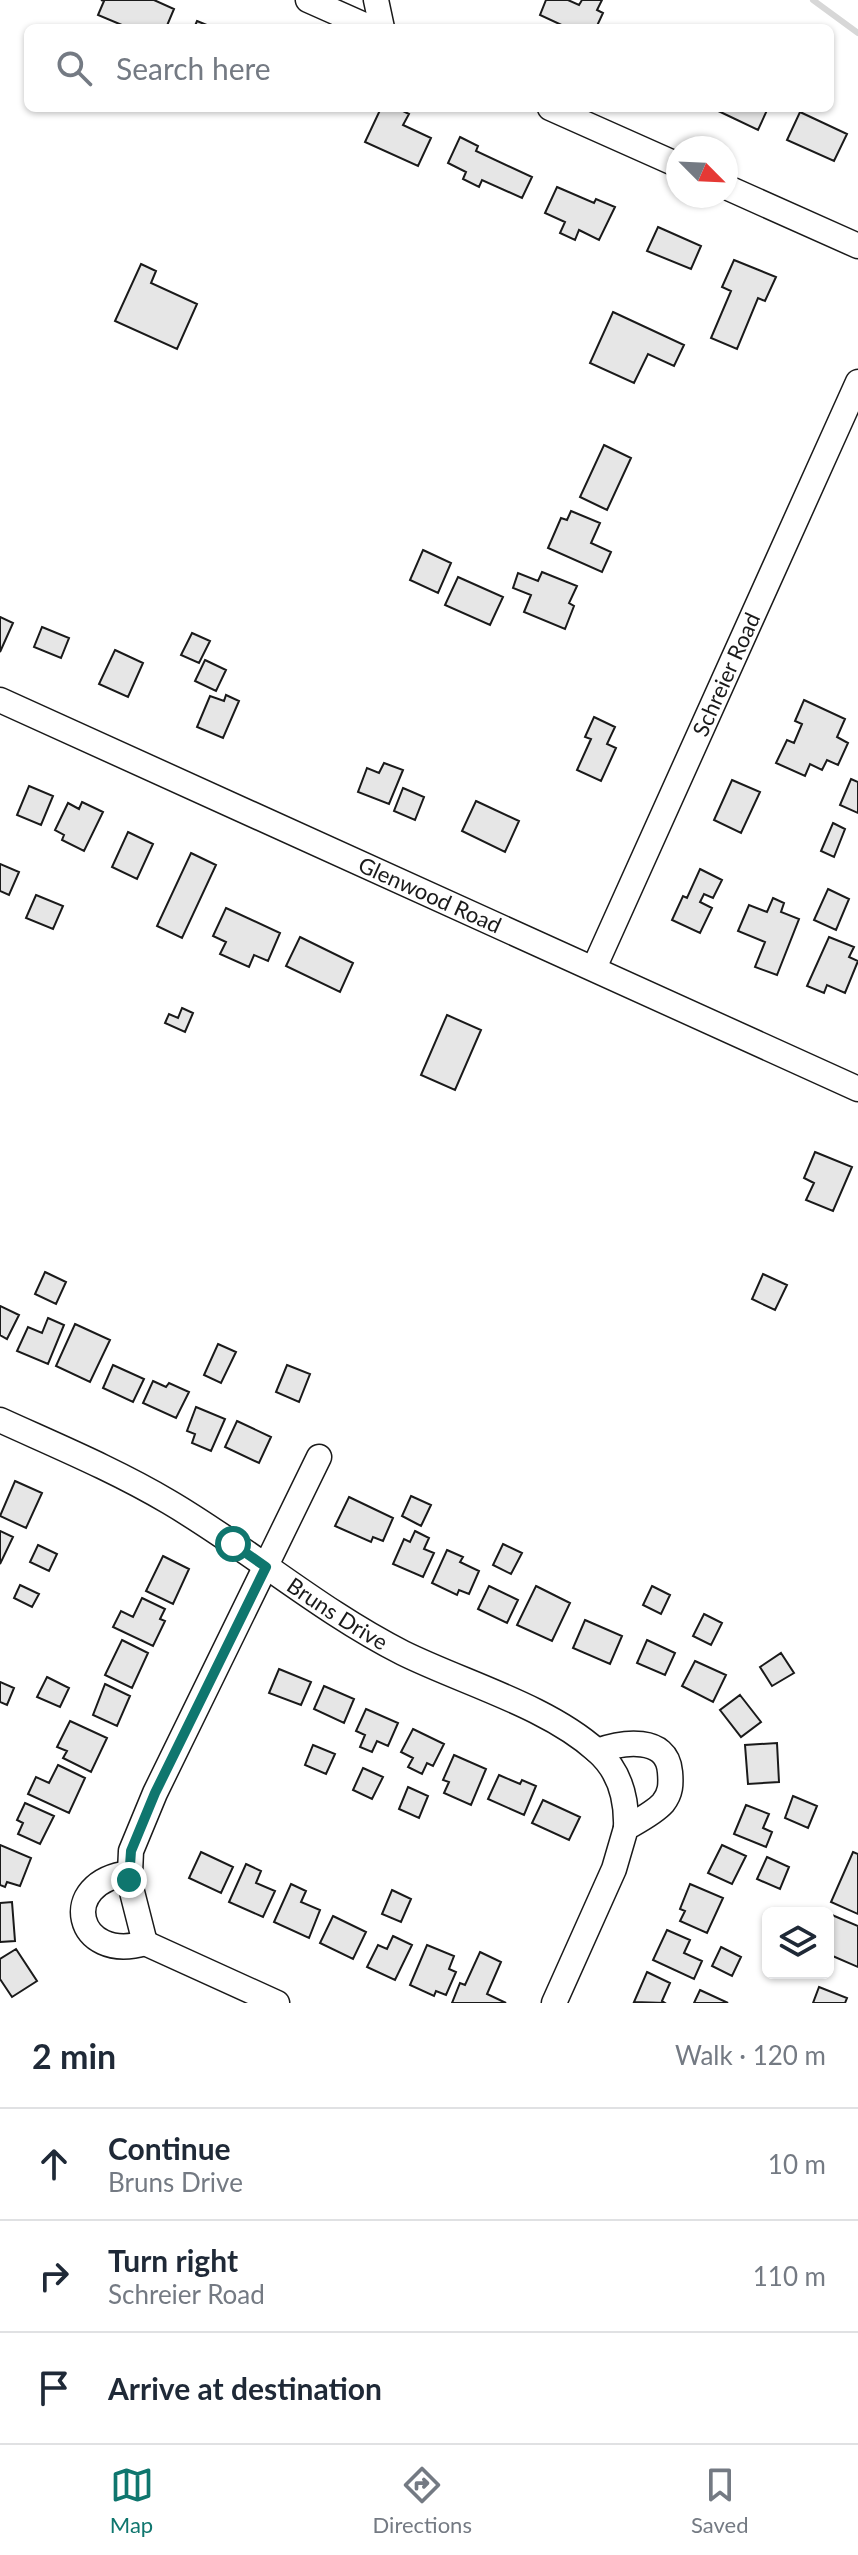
<!DOCTYPE html>
<meta charset="utf-8">
<style>
:root{--surface:#fff;--page:#f6f6f7;--text:#1f2937;--muted:#747a83;--line:#e0e1e3;--accent:#0f766e}
body{margin:0;font-family:Lato,sans-serif;background:var(--page);color:var(--text)}
.controls{position:absolute;right:24px;bottom:24px;display:grid;overflow:hidden;border-radius:12px;box-shadow:0 2px 6px #0004}
.controls button{width:72px;height:72px;display:grid;place-items:center;padding:0;border:0;border-bottom:2px solid var(--line);background:var(--surface);color:var(--text);font:40px sans-serif}
.compass{position:absolute;left:666px;top:136px;width:72px;height:72px;border-radius:50%;background:var(--surface);box-shadow:0 2px 6px #0004;rotate:114deg}
.stop{position:absolute;width:24px;height:24px;margin:-18px;border:6px solid #0f766e;border-radius:50%;background:#fff}
.stop.end{background:#0f766e;border-color:#fff;box-shadow:0 2px 8px #0008}
.list{margin:0;padding:0;list-style:none}
h2{display:flex;justify-content:space-between;align-items:center;height:104px;margin:0;padding:0 32px;font-size:34px}
h2 small{font-size:26px;font-weight:400;color:var(--muted)}
.list li{display:grid;grid-template-columns:52px 1fr auto;gap:24px;align-items:center;box-sizing:border-box;height:112px;padding:0 32px;border-top:2px solid var(--line)}
.list b{display:block;font-size:30px;white-space:nowrap}
.list p{margin:0;font-size:26px;white-space:nowrap;color:var(--muted)}
.list em{font-size:26px;font-style:normal;color:var(--muted)}
.icon{flex:none;width:44px;height:44px;fill:none;stroke:currentColor;stroke-width:2;stroke-linecap:round;stroke-linejoin:round}
.map{position:relative;flex:none;width:858px;height:2003px;overflow:hidden}
.search{position:absolute;background:var(--surface);box-shadow:0 2px 6px #0004;left:24px;right:24px;top:24px;height:88px;display:flex;align-items:center;gap:20px;box-sizing:border-box;padding:0 28px;border-radius:12px;color:var(--muted);font-size:30px}
.sheet{height:440px;background:var(--surface)}
nav{display:flex;justify-content:space-around;align-items:center;box-sizing:border-box;height:112px;border-top:2px solid var(--line);background:var(--surface);font-size:22px;color:var(--muted)}
nav a{display:grid;justify-items:center;gap:4px}
nav .on{color:var(--accent)}
.map>svg:first-child{display:block}
.lines{fill:none;stroke-linecap:round;stroke-linejoin:round}
.stream{stroke:#d7d7d7;stroke-width:6}
.building{fill:#e6e6e6;stroke:#1a1a1a;stroke-width:2}
.minor-casing{stroke:#1a1a1a;stroke-width:27}
.minor{stroke:#fff;stroke-width:24}
.route{stroke:#0f766e;stroke-width:10}
.labels{text-anchor:middle;stroke-width:6;stroke-linejoin:round;paint-order:stroke}
.street-label{font-size:22px;fill:#1a1a1a;stroke:#fff}
</style>
<div class="map">
<svg width="858" height="2003" viewBox="0 0 858 2003">
<rect width="100%" height="100%" fill="#fff"/>
<g class="lines">
<!-- stream -->
<path class="stream" d="M813,0L858,33"/>
</g>
<!-- building -->
<path class="building" d="M101,0H154L174,9L166,28H129L98,15L104,1Z
M546,0H568L579,5L582,0H602L597,10L603,13L596,28H568L540,15Z
M197,21L214,28H194Z
M381,108H397L409,114L403,125L431,138L418,166L365,142Z
M712,108H768L758,130Z
M800,112L847,134L834,161L787,140Z
M460,137L478,146L476,151L532,177L522,198L482,180L479,187L463,179L466,172L448,163Z
M557,187L594,203L596,199L615,207L599,240L579,230L575,240L560,233L565,222L545,213Z
M658,227L701,246L691,269L647,251Z
M734,260L776,277L765,301L758,298L737,349L711,338L731,291L722,287Z
M141,264L156,271L151,283L197,304L177,349L115,321Z
M613,312L684,345L674,366L648,354L634,383L590,363Z
M604,445L631,458L607,510L580,497Z
M571,511L600,523L591,543L611,552L602,572L548,548L561,518L567,520Z
M423,550L451,563L438,593L410,580Z
M542,572L577,586L569,603L574,606L565,629L524,612L531,595L513,588L518,573L538,581Z
M458,577L503,597L490,625L445,605Z
M0,617L13,623L0,652Z
M42,627L69,638L61,658L34,647Z
M192,633L210,641L199,663L181,655Z
M115,650L143,663L128,697L99,684Z
M205,660L226,670L216,691L195,681Z
M226,695L239,701L223,738L197,727L210,696L224,701Z
M804,700L845,719L837,737L848,743L838,765L827,760L822,770L810,764L805,776L776,763L787,740L794,743L802,724L795,721Z
M594,717L615,727L607,744L616,748L601,781L577,770L591,739L585,737Z
M384,763L403,770L389,804L358,792L367,768L379,773Z
M851,779L858,782V813L840,805Z
M732,780L760,792L741,833L714,820Z
M29,786L53,796L41,825L17,815Z
M403,788L424,797L415,820L394,811Z
M476,801L519,821L505,852L462,831Z
M82,802L103,812L84,851L62,840L64,835L55,830L68,803L79,809Z
M833,823L845,829L834,857L821,851Z
M128,832L153,844L137,879L112,867Z
M191,853L216,865L182,938L157,926Z
M0,864L19,872L9,895L0,891Z
M700,869L722,880L713,898L704,894L700,902L712,908L700,933L672,920L683,896L687,898Z
M828,889L849,899L836,930L814,920Z
M36,895L63,906L53,929L26,918Z
M773,898L784,903L781,912L799,919L777,975L755,967L765,942L738,931L749,905L767,912Z
M226,908L280,933L268,961L254,955L249,967L220,954L226,942L213,936Z
M300,937L353,963L340,992L286,966Z
M829,937L854,947L849,957L858,961L845,993L827,985L824,993L807,986Z
M182,1008L193,1013L185,1032L165,1023L169,1014L178,1018Z
M447,1015L481,1030L455,1090L421,1075Z
M815,1152L852,1167L833,1211L806,1200L814,1183L804,1178Z
M45,1272L66,1282L56,1304L35,1294Z
M763,1274L787,1285L775,1310L752,1299Z
M0,1306L19,1315L7,1339L0,1335Z
M48,1318L64,1325L48,1364L17,1351L28,1327L42,1333Z
M75,1324L110,1340L90,1382L56,1366Z
M218,1344L236,1352L221,1383L204,1375Z
M113,1365L144,1379L133,1402L103,1388Z
M287,1365L310,1374L299,1402L276,1392Z
M153,1381L166,1387L169,1383L189,1392L176,1418L143,1403Z
M196,1407L225,1419L211,1451L192,1443L195,1434L187,1431Z
M237,1421L271,1437L259,1463L225,1447Z
M15,1481L42,1493L26,1528L0,1516Z
M411,1496L431,1505L421,1526L402,1516Z
M349,1497L393,1518L383,1541L373,1537L371,1542L335,1526Z
M0,1531L13,1537L0,1564Z
M415,1531L429,1538L424,1549L434,1553L423,1577L393,1564L404,1539L410,1542Z
M503,1544L522,1553L511,1574L493,1565Z
M38,1545L57,1554L49,1571L30,1562Z
M447,1550L463,1557L460,1562L479,1571L469,1594L459,1590L457,1595L432,1583Z
M163,1556L189,1569L173,1604L146,1591Z
M20,1585L39,1594L32,1607L14,1598Z
M489,1586L518,1600L507,1623L478,1609Z
M536,1586L570,1603L552,1641L517,1625Z
M652,1586L670,1595L661,1614L643,1605Z
M142,1598L165,1609L160,1619L165,1621L153,1646L113,1627L121,1611L133,1617Z
M704,1614L722,1623L711,1645L693,1636Z
M585,1620L622,1636L610,1664L573,1648Z
M122,1640L148,1653L132,1688L105,1675Z
M647,1640L675,1653L665,1675L637,1663Z
M781,1653L794,1673L772,1686L760,1667Z
M695,1661L726,1675L713,1702L682,1686Z
M279,1669L311,1682L301,1705L269,1693Z
M47,1677L69,1688L60,1707L37,1697Z
M0,1682L14,1688L7,1705L0,1702Z
M105,1684L130,1696L117,1726L93,1715Z
M324,1686L354,1699L344,1723L314,1709Z
M740,1695L761,1722L741,1737L720,1710Z
M366,1709L398,1723L388,1746L377,1741L372,1752L360,1747L365,1735L356,1731Z
M70,1721L107,1738L91,1772L63,1758L67,1751L57,1747Z
M413,1729L444,1744L433,1766L427,1763L422,1774L408,1767L413,1758L401,1752Z
M777,1743L779,1782L748,1784L745,1745Z
M313,1745L335,1754L326,1774L305,1765Z
M454,1755L486,1769L471,1805L444,1793L449,1782L443,1780Z
M58,1765L85,1778L69,1813L28,1794L36,1777L49,1783Z
M363,1768L383,1777L372,1799L353,1790Z
M499,1775L520,1784L522,1780L536,1786L524,1815L488,1799Z
M408,1787L428,1796L419,1818L399,1809Z
M793,1796L817,1806L808,1828L785,1818Z
M543,1800L580,1817L569,1840L532,1823Z
M25,1803L54,1816L40,1844L18,1834L23,1823L17,1820Z
M746,1805L769,1814L763,1828L772,1832L766,1847L734,1834Z
M0,1845L31,1858L20,1886L7,1882L5,1887L0,1885Z
M722,1845L746,1856L732,1884L708,1873Z
M201,1852L233,1867L221,1893L189,1878Z
M853,1852L858,1854V1914L831,1902Z
M767,1857L789,1867L780,1889L757,1879Z
M246,1864L261,1871L256,1883L275,1891L263,1917L229,1902Z
M291,1884L306,1891L301,1902L320,1910L309,1938L274,1922Z
M690,1884L723,1898L707,1933L680,1921L685,1911L680,1909Z
M392,1890L411,1899L401,1922L382,1914Z
M12,1902L15,1941L0,1942V1903Z
M832,1915L858,1926V1967L828,1954V1924Z
M333,1916L366,1932L353,1959L320,1943Z
M667,1930L690,1940L684,1953L702,1961L694,1979L653,1960Z
M393,1936L412,1945L395,1980L367,1967L378,1945L387,1949Z
M427,1945L454,1956L449,1969L456,1972L446,1995L436,1991L434,1996L410,1985Z
M721,1947L741,1957L732,1976L712,1966Z
M16,1949L37,1981L12,1997L0,1979V1959Z
M480,1952L501,1962L487,1994L506,2003H452L460,1983L465,1985Z
M647,1972L670,1983L662,2001L665,2003L634,2002Z
M819,1987L847,1998L845,2003H813Z
M700,1990L728,2003H694Z"/>
<g class="lines">
<!-- minor casing -->
<g class="minor-casing">
<g id="minor">
<path d="M308,0L371,28"/>
<path d="M376,0L382,28"/>
<path d="M550,108L678,165"/>
<path d="M726,187L858,246"/>
<path id="s1" d="M0,700L858,1089"/>
<path id="s2" d="M594,968L858,382"/>
<path id="s3" d="M0,1420C57,1446 115,1470 169,1502C249,1549 320,1611 403,1653C464,1683 547,1706 597,1751C620,1771 627,1799 626,1828"/>
<path d="M130,1873C56,1882 76,1964 145,1943"/>
<path d="M145,1943L129,1880L130,1873L131,1851L155,1793L319,1457"/>
<path d="M145,1943L277,2003"/>
<path d="M554,2003L614,1869L626,1828C638,1821 654,1813 663,1803C671,1793 671,1784 670,1772C667,1735 622,1742 597,1751"/>
</g>
</g>
<!-- minor -->
<use href="#minor" class="minor"/>
</g>
<g class="lines">
<!-- route -->
<path class="route" d="M129,1880L131,1851L155,1793L266,1567L233,1544"/>
</g>
<g class="labels">
<!-- street labels -->
<g class="street-label">
<text dy="8" stroke="none"><textPath href="#s2" startOffset="322">Schreier Road</textPath></text>
<text dy="8" stroke="none"><textPath href="#s1" startOffset="472">Glenwood Road</textPath></text>
<text dy="8" stroke="none"><textPath href="#s3" startOffset="390">Bruns Drive</textPath></text>
</g>
</g>
</svg>
<div class="controls">
<button><svg class="icon" aria-label="layers" viewBox="0 0 24 24"><path d="M12 4l9 5-9 5-9-5zM3 14l9 5 9-5"/></svg></button>
</div>
<svg class="compass" viewBox="-18 -18 36 36"><path d="M0-13l5 13h-10z" fill="#e53935"/><path d="M0 13l5-13h-10z" fill="#747a83"/></svg>
<div class="stop" style="left:233px;top:1544px"></div>
<div class="stop end" style="left:129px;top:1880px"></div>
<div class="search"><svg class="icon" aria-label="search" viewBox="0 0 24 24"><circle cx="10" cy="10" r="6"/><path d="M15 15l6 6"/></svg>Search here</div>
</div>
<section class="sheet">
<h2>2 min<small>Walk · 120 m</small></h2>
<ul class="list">
<li><svg class="icon" aria-label="ahead" viewBox="0 0 24 24"><path d="M12 20V5M6 11l6-6 6 6"/></svg><div><b>Continue</b><p>Bruns Drive</p></div><em>10 m</em></li>
<li><svg class="icon" aria-label="right" viewBox="0 0 24 24"><path d="M7 20v-9h11M14 6l5 5-5 5"/></svg><div><b>Turn right</b><p>Schreier Road</p></div><em>110 m</em></li>
<li><svg class="icon" aria-label="arrive" viewBox="0 0 24 24"><path d="M6 21V4h12l-3 4 3 4H6"/></svg><div><b>Arrive at destination</b></div></li>
</ul>
</section>
<nav>
<a class="on"><svg class="icon" aria-label="map" viewBox="0 0 24 24"><path d="M3 6l6-2 6 2 6-2v14l-6 2-6-2-6 2zM9 4v14M15 6v14"/></svg>Map</a>
<a><svg class="icon" aria-label="directions" viewBox="0 0 24 24"><path d="M12 3l9 9-9 9-9-9zM9 14v-3h6M13 9l2 2-2 2"/></svg>Directions</a>
<a><svg class="icon" aria-label="saved" viewBox="0 0 24 24"><path d="M7 4h10v16l-5-4-5 4z"/></svg>Saved</a>
</nav>
